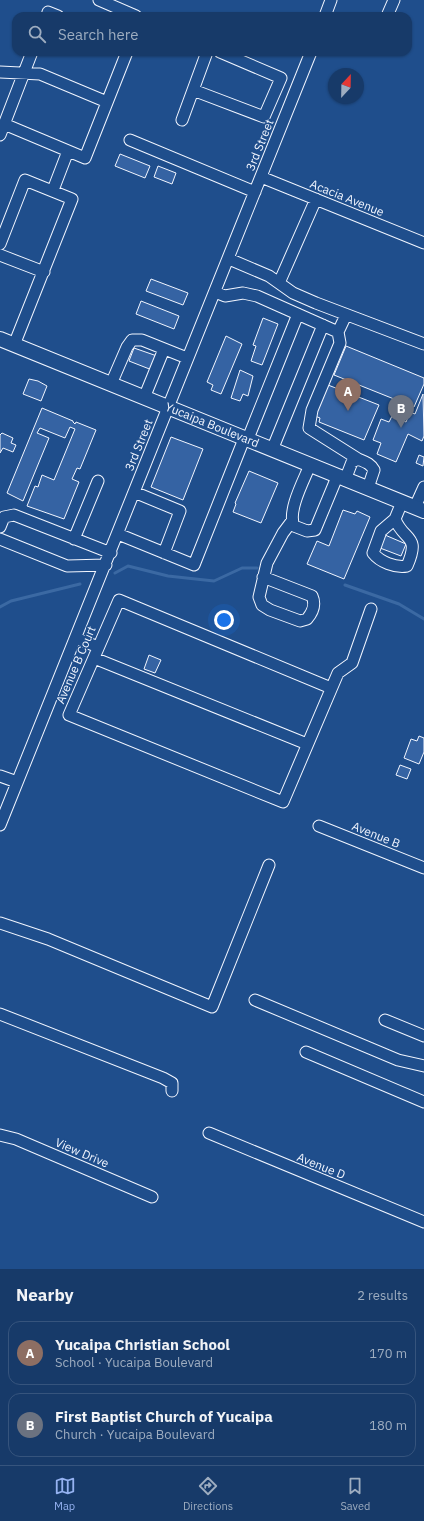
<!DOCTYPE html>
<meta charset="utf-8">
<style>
:root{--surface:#173a69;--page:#20416f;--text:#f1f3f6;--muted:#9eadc0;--line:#36547d;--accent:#95b2f1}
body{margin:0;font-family:"IBM Plex Sans",sans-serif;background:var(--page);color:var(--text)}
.compass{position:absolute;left:328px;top:68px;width:36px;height:36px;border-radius:50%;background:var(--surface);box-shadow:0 1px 3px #0004;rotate:22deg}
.you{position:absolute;left:224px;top:620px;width:14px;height:14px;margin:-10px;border:3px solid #fff;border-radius:50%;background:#1a73e8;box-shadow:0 0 0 6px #1a73e833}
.badge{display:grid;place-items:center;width:26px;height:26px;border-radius:50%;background:var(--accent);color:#fff;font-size:13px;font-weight:700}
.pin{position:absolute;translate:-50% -33px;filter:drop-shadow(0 1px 2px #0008)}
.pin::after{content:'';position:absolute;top:21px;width:14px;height:12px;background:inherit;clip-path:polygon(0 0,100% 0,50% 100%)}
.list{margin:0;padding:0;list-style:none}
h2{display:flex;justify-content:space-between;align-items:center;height:52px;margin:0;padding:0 16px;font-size:17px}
h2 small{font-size:13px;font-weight:400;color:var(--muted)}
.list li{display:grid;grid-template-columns:26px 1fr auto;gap:12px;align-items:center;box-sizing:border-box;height:64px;margin:0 8px 8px;padding:0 8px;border:1px solid var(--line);border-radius:12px}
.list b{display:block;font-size:15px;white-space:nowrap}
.list p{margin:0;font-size:13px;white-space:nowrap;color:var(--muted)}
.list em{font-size:13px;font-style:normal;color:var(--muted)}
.icon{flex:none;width:22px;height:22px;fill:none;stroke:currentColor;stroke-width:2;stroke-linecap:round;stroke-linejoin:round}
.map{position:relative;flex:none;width:424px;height:1269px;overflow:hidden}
.search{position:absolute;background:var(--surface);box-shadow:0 1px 3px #0004;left:12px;right:12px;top:12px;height:44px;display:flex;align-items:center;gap:10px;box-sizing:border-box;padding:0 14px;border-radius:12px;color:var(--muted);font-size:15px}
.sheet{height:196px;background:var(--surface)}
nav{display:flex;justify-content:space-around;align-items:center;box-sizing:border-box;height:56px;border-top:1px solid var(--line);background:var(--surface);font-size:11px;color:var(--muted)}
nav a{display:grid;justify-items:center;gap:2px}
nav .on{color:var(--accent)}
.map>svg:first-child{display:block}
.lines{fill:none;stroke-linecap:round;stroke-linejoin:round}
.stream{stroke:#3b69a3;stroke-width:3}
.building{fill:#3563a3;stroke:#f2f6ff}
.minor-casing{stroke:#f2f6ff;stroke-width:13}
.major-casing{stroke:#f2f6ff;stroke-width:16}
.minor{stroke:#1f4e8c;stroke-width:11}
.major{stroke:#1f4e8c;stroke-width:14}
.labels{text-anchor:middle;stroke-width:3;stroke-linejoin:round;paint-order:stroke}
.street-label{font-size:12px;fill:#f2f6ff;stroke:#1f4e8c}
</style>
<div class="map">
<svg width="424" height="1269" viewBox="0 0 424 1269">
<rect width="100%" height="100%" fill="#1f4e8c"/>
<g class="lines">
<!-- stream -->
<path class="stream" d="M115,573L128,566L168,576L214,581L242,568H257
M345,585L399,604L424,619
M0,607L11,601L80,584"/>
</g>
<!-- building -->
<path class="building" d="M120,154L150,166L145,178L115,166Z
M158,166L176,173L172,184L154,177Z
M151,279L188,293L183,305L146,291Z
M141,301L179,316L174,329L136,314Z
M263,318L278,324L262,365L251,361L256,346L253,345Z
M226,336L242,344L221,394L211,390L213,385L207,382Z
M346,346L424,378V384L414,407L334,375Z
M134,348L157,356L152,370L129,361Z
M240,370L253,376L248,396L243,394L240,401L231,398Z
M29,379L38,381L47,386L41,401L23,394Z
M328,385L379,405L364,440L319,422L320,418L315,416Z
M423,394L424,436L422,441L408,434L396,462L377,454L381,443L373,440L381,419L389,422L392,416L406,422L410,412L415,414Z
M42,408L73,421V422L75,424L76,422L96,430L80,469L77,468L72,479L79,482L64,519L27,506L35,486L38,487L42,475L54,480L75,429L70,427L65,438L40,428L37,433L49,438L23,501L7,493Z
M2,433L13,438L11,443L16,445L13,452L3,448L0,453V435Z
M171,437L203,449L183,500L151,487Z
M419,455L424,457L423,466L416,463Z
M249,471L278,483L261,523L233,512L236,504L235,503Z
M343,510L355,514L357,511L370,517L344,579L307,564L317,541L329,546Z
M385,535L406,544L401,556L380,548Z
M149,655L161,660L155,673L144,669Z
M419,736L424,738V752L419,764L404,758L411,739L417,741Z
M400,765L411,769L407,779L396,775Z"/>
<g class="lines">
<!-- minor casing -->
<g class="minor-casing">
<path id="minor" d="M99,0L136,16
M47,16L48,12L58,16
M325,16L331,0
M387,16L394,0
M0,72L40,74L107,102
M193,90L264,117L281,78L220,52
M182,120L207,52
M4,124L85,158L127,52
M0,135L32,52
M130,140L255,192
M261,177L424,243
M53,190L68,151
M0,244L25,180L72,199L14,345
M0,255L44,272
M229,259L269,276L293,293L316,303L424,344
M279,283L316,199
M215,292L225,296L243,293L257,296L338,332L346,315
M338,332L340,343L312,410L309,428L358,459
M111,384L127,347L132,340H142L187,358
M144,398L164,349
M247,441L298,314
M272,450L323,325
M310,465C304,480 287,511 294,526L307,531L315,530L337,477
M345,480L352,462L358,459C365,462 370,463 374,470L368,488
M134,492L180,511L164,553
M415,507L424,487
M395,519C404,542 421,534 407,566C395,568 380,562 373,553L381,531L395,519L402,502
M0,527L4,517L14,515L111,553
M118,534L194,565L244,439
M0,539L67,566L106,565
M74,539L98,481
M263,577L312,596C316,605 313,612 307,619L300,621L270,610L262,605L259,597L267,563L283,533L292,521
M76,638L98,647
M94,658L307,744
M331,688L119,600L69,715L283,802L338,673L352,663L371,609
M0,776L17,782
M0,825L311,52
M319,826L424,868
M0,923L48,939L212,1007L269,865
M255,1000L398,1060L424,1066
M0,1014L163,1078L172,1083V1091
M385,1020L424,1036
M306,1052L424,1102
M209,1133L424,1222
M0,1135L16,1139L152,1197"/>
</g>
<!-- major casing -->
<g class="major-casing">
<g id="major">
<path id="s1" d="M0,339L424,511"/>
</g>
</g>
<!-- minor -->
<use href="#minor" class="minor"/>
<!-- major -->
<use href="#major" class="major"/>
</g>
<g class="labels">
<!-- street labels -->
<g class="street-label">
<text transform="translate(260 145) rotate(-68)" y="4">3rd Street</text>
<text transform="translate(347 198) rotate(22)" y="4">Acacia Avenue</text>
<text dy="4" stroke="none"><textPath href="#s1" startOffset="229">Yucaipa Boulevard</textPath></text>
<text transform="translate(139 445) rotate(-68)" y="4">3rd Street</text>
<text transform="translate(76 665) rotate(-67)" y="4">Avenue B Court</text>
<text transform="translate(376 835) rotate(22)" y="4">Avenue B</text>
<text transform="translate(82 1153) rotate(23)" y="4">View Drive</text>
<text transform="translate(321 1166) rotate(22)" y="4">Avenue D</text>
</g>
</g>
</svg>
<svg class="compass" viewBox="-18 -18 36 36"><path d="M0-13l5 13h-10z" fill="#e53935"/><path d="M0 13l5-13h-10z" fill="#9eadc0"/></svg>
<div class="you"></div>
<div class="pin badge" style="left:348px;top:411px;background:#8d6e63">A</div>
<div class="pin badge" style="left:401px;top:428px;background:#6b7280">B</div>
<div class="search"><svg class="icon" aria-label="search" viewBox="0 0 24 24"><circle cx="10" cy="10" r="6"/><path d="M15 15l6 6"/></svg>Search here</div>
</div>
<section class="sheet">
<h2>Nearby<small>2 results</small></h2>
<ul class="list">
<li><span class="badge" style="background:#8d6e63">A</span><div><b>Yucaipa Christian School</b><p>School · Yucaipa Boulevard</p></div><em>170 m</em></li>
<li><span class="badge" style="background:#6b7280">B</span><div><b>First Baptist Church of Yucaipa</b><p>Church · Yucaipa Boulevard</p></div><em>180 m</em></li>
</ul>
</section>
<nav>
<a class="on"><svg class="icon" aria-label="map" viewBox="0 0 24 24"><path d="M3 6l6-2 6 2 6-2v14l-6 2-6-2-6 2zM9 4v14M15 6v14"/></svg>Map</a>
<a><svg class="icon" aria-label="directions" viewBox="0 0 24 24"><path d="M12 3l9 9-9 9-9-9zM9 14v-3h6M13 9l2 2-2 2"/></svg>Directions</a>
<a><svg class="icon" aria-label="saved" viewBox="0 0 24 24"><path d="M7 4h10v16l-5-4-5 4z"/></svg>Saved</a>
</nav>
